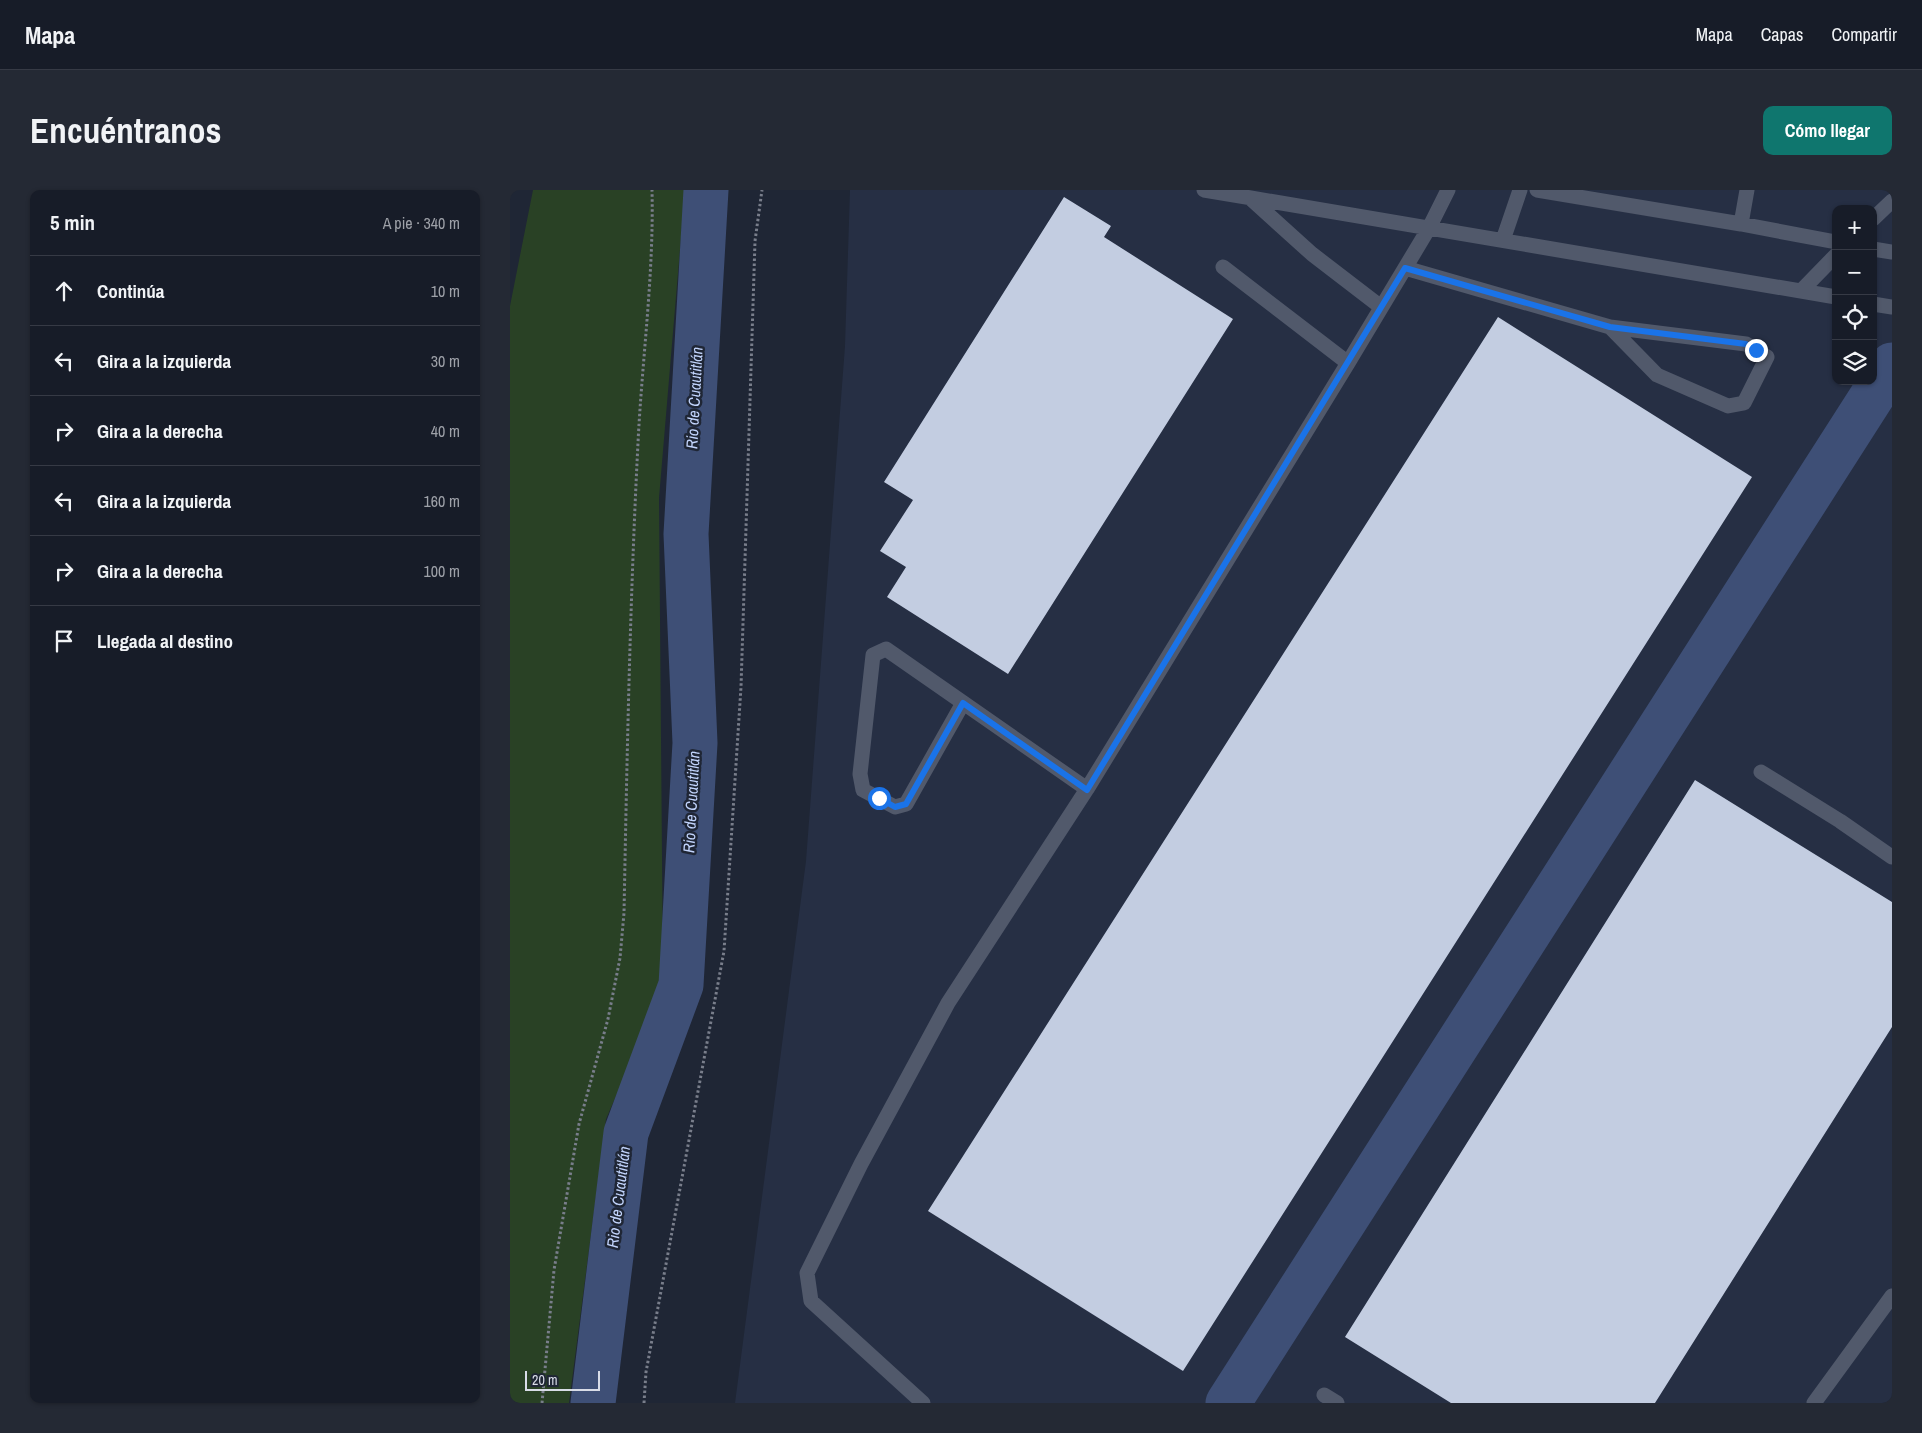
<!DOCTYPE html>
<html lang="es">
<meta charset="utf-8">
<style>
:root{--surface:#171c28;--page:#242934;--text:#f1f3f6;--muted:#9ea1a8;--line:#363a45;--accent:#0f766e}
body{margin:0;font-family:"Archivo Narrow",sans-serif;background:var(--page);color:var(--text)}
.controls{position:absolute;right:15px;top:15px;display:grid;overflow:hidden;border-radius:10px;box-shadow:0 1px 4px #0004}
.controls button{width:45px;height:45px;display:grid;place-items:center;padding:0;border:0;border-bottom:1px solid var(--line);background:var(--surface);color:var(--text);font:25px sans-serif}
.scale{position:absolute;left:15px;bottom:12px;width:75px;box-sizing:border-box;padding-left:5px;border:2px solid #d8dce7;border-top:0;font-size:14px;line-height:18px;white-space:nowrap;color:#d8dce7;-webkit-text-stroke:4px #1f2635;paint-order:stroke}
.stop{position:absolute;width:15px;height:15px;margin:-11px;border:4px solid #1a73e8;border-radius:50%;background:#fff}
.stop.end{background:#1a73e8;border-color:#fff;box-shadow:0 1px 5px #0008}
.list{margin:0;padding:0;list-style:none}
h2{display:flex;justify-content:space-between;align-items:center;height:65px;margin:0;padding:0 20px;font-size:21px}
h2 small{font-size:16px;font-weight:400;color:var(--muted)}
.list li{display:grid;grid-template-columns:32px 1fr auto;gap:15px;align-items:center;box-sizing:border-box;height:70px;padding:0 20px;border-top:1px solid var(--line)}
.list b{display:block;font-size:19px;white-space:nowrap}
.list em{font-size:16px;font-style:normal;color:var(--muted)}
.icon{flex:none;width:28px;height:28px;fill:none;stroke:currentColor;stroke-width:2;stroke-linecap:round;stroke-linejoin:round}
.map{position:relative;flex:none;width:1382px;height:1213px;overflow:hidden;border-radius:10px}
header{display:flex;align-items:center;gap:30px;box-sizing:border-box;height:70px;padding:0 25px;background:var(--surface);border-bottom:1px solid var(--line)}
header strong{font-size:24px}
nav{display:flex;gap:28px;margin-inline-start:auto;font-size:18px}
.intro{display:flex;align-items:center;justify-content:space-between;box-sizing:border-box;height:120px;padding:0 30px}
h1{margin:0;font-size:35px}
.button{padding:12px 22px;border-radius:10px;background:var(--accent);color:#fff;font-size:18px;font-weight:700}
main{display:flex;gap:30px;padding:0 30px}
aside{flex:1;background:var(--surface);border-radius:10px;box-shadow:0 1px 4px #0004}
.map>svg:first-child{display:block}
.built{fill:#262f44;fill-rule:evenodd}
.green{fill:#294125}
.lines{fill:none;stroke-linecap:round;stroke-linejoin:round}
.river{stroke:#3e4f76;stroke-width:45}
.building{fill:#c3cde1}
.path{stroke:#797e8b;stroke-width:3;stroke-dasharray:2.5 2.5;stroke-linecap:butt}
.minor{stroke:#51596b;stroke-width:15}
.route{stroke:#1a73e8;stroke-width:6}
.labels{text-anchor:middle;stroke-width:5;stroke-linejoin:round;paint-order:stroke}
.water-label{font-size:16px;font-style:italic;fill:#c2d4fc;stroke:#1f2635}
</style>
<header>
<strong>Mapa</strong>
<nav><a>Mapa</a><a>Capas</a><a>Compartir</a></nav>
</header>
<div class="intro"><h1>Encuéntranos</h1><a class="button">Cómo llegar</a></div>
<main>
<aside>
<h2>5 min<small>A pie · 340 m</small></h2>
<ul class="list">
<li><svg class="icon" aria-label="ahead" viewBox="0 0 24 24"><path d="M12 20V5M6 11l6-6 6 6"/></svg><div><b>Continúa</b></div><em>10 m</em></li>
<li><svg class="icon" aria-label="left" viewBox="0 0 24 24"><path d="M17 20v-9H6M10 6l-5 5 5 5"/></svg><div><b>Gira a la izquierda</b></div><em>30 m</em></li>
<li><svg class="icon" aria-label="right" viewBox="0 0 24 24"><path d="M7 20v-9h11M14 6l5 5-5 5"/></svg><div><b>Gira a la derecha</b></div><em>40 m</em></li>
<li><svg class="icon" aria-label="left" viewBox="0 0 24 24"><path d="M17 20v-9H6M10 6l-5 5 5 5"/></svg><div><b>Gira a la izquierda</b></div><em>160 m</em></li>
<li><svg class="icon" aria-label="right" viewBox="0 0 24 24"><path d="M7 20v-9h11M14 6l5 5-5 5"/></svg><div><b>Gira a la derecha</b></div><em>100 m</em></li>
<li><svg class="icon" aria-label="arrive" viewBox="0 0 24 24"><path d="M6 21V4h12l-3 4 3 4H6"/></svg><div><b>Llegada al destino</b></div></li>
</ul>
</aside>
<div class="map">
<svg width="1382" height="1213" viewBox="0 0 1382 1213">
<rect width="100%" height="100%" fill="#1f2635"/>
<!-- built -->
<path class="built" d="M340,0H1382V1213H225L296,671L335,156ZM1326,19H1363V191H1326Z"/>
<!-- green -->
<path class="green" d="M23,0H175L149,308L153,784L129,853L96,929L59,1213H0V116Z"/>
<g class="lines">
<!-- river -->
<path class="river" d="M83,1213L116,943L171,795L185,553L176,344L196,0
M718,1213L1382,175"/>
</g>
<!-- building -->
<path class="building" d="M554,7L601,36L594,47L723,129L498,484L377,407L396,377L370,361L403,310L374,292Z
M988,127L1242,287L673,1181L418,1021Z
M1185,590L1382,712V837L1145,1213H941L835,1147Z"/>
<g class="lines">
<!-- path -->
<path class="path" d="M32,1213L44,1080L69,934L98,829L110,768L114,723C117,566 120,410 128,253C132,169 144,85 142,0
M134,1213L136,1182L214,761L231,497L245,51L252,0"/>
<!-- minor -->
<path class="minor" d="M694,0L1326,107
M1027,0L1231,34L1326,52
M740,8L802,64L871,117
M1363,29L1382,11
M1231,34L1237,0
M993,50L1010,0
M1363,59L1382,62
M713,77L838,173
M895,78L1100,137L1236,154L1257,167L1234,213L1218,216L1147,185L1100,137
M1291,101L1326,65
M1363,114L1382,117
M453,513L396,614L385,617L353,600L350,584L363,465L376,459L577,599
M1251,582L1330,631L1382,667
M814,1205L827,1213
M413,1213L301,1111L297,1083L351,974L438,813L577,599L838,173L919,38L938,0
M1304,1213L1382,1106"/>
</g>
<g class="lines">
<!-- route -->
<path class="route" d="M369,608L385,617L396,614L453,513L577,600L895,78L1100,137L1236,154L1246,160"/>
</g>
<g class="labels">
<!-- water labels -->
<g class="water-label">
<text transform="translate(184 208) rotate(-87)" y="6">Rio de Cuautitlán</text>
<text transform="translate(181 612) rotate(-87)" y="6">Rio de Cuautitlán</text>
<text transform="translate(108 1007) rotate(-83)" y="6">Rio de Cuautitlán</text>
</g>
</g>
</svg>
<div class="controls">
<button>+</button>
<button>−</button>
<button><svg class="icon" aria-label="locate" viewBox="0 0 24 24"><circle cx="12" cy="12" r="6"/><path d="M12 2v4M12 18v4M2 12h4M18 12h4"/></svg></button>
<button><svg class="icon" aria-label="layers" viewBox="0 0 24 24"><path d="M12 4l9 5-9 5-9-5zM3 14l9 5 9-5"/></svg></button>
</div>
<div class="scale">20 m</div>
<div class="stop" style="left:369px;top:608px"></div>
<div class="stop end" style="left:1246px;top:160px"></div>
</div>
</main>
